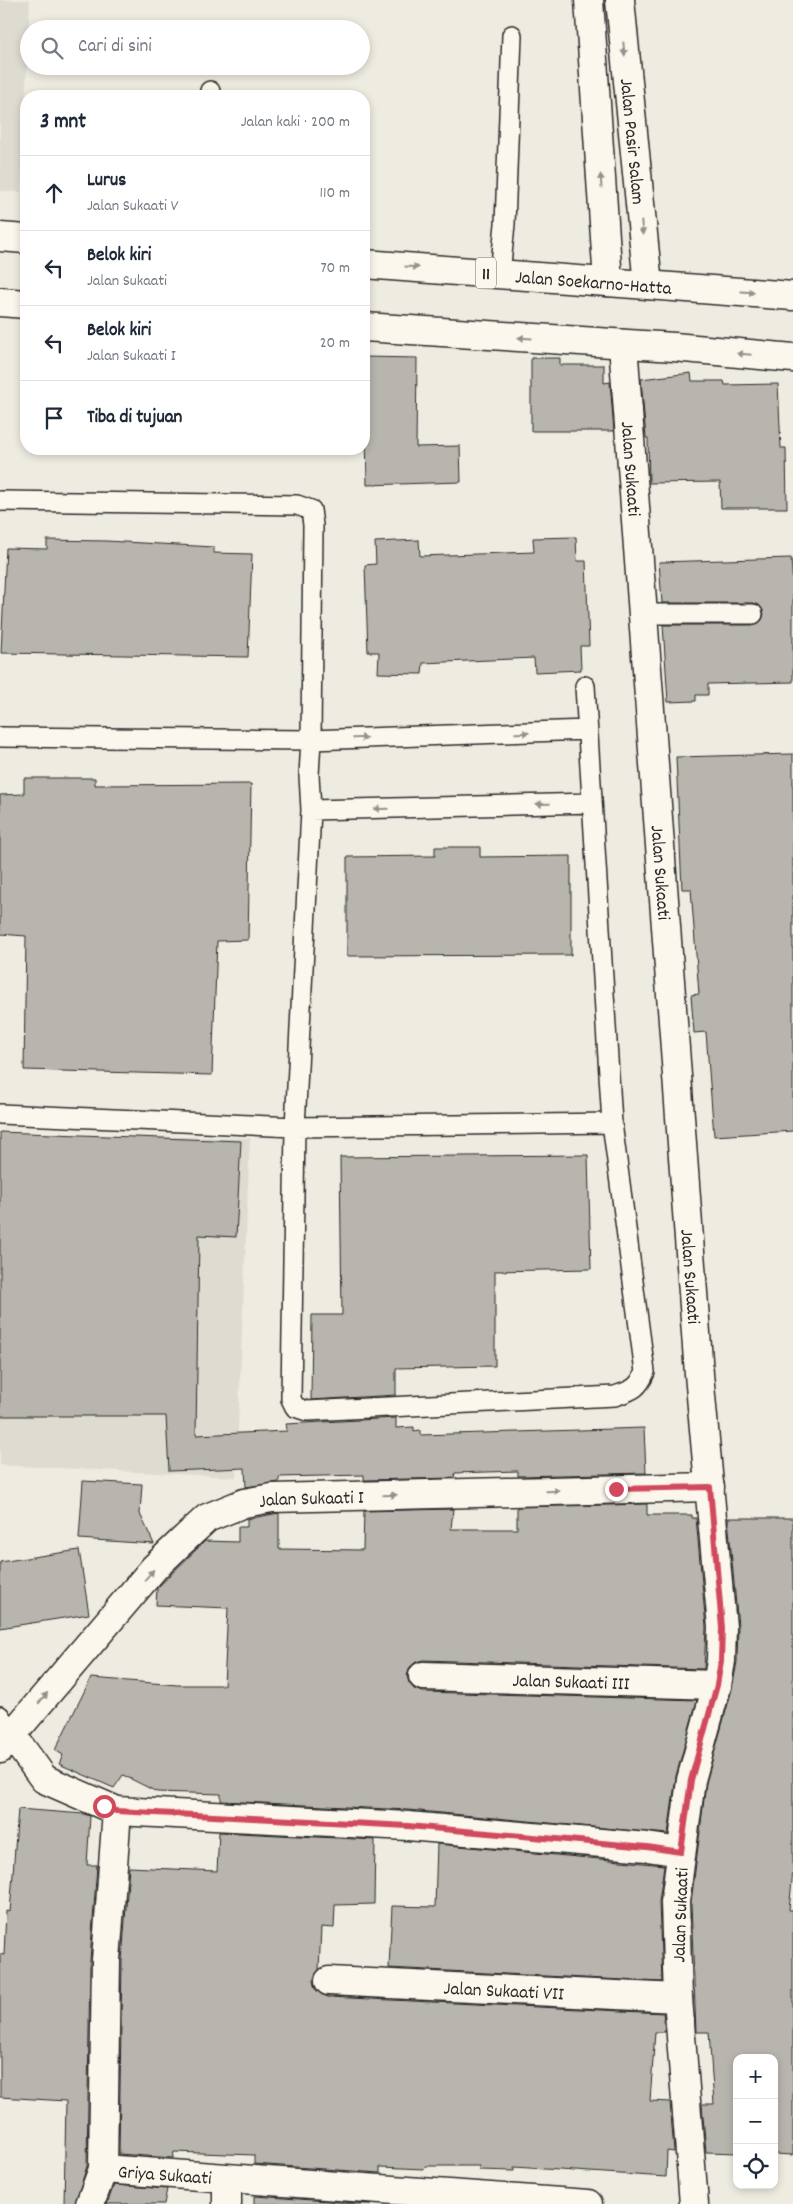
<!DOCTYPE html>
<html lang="id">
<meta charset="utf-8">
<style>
:root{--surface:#fff;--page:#f6f6f7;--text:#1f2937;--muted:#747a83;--line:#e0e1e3}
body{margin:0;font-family:Dekko,sans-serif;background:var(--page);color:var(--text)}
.controls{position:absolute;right:15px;bottom:15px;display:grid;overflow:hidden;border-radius:10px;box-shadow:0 2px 8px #0003}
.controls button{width:45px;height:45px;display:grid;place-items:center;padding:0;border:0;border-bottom:1px solid var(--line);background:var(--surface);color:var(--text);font:25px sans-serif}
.stop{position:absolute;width:15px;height:15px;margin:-11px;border:4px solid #d1495b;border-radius:50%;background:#fff}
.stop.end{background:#d1495b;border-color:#fff;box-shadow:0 1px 5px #0008}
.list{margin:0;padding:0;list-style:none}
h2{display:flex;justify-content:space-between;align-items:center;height:65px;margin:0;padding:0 20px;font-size:21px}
h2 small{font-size:16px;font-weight:400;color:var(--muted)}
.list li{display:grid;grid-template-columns:32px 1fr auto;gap:15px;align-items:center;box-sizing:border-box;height:75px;padding:0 20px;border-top:1px solid var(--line)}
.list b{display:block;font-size:19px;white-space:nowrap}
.list p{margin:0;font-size:16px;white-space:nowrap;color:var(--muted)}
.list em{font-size:16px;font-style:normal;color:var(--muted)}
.icon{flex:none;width:28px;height:28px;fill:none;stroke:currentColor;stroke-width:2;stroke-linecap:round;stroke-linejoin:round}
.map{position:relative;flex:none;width:793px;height:2204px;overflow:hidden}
.search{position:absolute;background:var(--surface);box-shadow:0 2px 8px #0003;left:20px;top:20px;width:350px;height:55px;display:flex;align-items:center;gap:12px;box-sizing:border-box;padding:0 18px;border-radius:28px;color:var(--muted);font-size:19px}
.panel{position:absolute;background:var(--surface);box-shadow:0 2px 8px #0003;left:20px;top:90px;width:350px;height:365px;border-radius:20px}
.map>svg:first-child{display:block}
.built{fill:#dedbd1}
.building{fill:#b8b5ae;stroke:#2b2b2b}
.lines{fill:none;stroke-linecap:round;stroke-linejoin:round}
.service-casing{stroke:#2b2b2b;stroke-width:22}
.minor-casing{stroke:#2b2b2b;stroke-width:31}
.tertiary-casing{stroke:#2b2b2b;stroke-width:31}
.trunk-casing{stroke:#2b2b2b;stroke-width:31}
.service{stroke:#fbf7ec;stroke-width:19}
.minor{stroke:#fbf7ec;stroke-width:28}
.tertiary{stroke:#fbf7ec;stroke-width:28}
.trunk{stroke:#fbf7ec;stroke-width:28}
.oneway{fill:#93918c}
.route{stroke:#d1495b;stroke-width:6}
.labels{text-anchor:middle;stroke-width:4;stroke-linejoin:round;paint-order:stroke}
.shield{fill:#fbf7ec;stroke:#696865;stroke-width:1}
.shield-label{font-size:18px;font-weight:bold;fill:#2b2b2b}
.street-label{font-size:19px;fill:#2b2b2b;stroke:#fbf7ec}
</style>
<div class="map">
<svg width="793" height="2204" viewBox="0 0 793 2204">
<rect width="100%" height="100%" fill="#eeebe0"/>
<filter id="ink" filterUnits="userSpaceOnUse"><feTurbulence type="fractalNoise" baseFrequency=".02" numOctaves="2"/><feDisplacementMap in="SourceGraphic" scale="10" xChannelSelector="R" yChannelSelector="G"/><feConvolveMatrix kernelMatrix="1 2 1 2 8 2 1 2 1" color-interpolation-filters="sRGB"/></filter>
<g filter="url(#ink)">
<!-- built -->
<path class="built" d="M0,0H30L21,192L0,191Z
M0,1134L250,1138L236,1477L0,1465Z"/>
<!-- building -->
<path class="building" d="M364,357L417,358L416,447L460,446L461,482L367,485L366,430H364Z
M531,358H560V365H604V383L610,382L614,431H531Z
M691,373L692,381H724L725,385L778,384L781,448H786L787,508H721L720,482L649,483L648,438H646L641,379Z
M576,537L577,561H586L589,646H580L581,670L535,672L534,658L423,663L422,674L378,673L379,652H368L365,565L376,564L375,542L419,540L420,556L534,552L533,538Z
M47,540L106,541L214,547V553L252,554L248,657L1,653L6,548L47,549Z
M791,558L793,588V682L708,684V695H696V701L668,702L663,625H753L762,620L764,614L759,605L753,603H662L659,562Z
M793,754V1131L714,1136L706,1032L694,1033L691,995L699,994L691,889H682L676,757Z
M24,778H95V785L251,784L248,940L217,941L212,1075L24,1070L26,936L0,934V795L24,794Z
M435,847H480V857L571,856V955L347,956V857L435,856Z
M0,1132L241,1141L236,1237L199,1235L196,1435L287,1431L286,1424L396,1418V1428L414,1427V1431L420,1430V1435L644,1428L646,1473L518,1476V1471L455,1473L454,1478L364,1480V1475L279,1477V1482L246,1487L245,1468L169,1471L166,1416H0Z
M588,1155L591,1269L495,1271V1366L396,1368V1395L311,1400L312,1315H342L340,1157Z
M83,1481L142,1484L140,1514L154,1544L79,1539Z
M647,1504V1515H692V1518H696L706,1627L704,1669L423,1660L416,1662L410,1667L407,1676L409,1683L414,1689L423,1692L697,1700L676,1776L668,1834L409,1810L221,1801V1794L157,1792L123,1775L114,1788L59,1764L63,1755L55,1750L91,1678L177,1685H224L228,1608L156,1605L157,1588L205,1541L238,1542V1527H247V1519L279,1513V1549L363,1550L364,1511L453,1509L451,1529H517V1507Z
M728,1518H793V1871L789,1910H793V2155L774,2154V2058H737V2153L706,2152L702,2104H714L709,2032H696L691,1903L706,1783L732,1689L737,1662L738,1626Z
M79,1550L89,1614L0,1628V1562Z
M18,1809L84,1814L90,1816L87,1865H97L90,1960L87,2166L75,2204H64L66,2101L0,2097V1954L4,1955L6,1911L10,1912Z
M219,1832L375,1840L374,1904L335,1905L334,1928L321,1927L319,1970L313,1981L315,1989L321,1994L328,1997L663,2013L665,2032H655L650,2101L670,2102L674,2152L667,2151L666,2177L514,2167V2171L479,2170V2166H425L424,2169L380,2167V2173L254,2164V2155L174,2152L173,2158L119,2154L122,1961L129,1867L217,1871Z
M437,1844L664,1865L659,1902L662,1982L389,1968L392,1906L435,1907Z
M114,2185L167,2189L164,2204H107Z
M254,2196L371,2204H254Z"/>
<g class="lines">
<!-- service casing -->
<g class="service-casing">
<path id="service" d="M209,96L210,91
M500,274L505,224L512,35
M0,501L297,505L311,510L313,525L311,740L587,730
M643,614H753
M0,737L311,740L309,775L311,810L295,1127L291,1399L295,1407L307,1411L615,1396C632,1390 638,1389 645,1372L612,1123L585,686
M311,810L592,803
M0,1114L295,1127L612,1123
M0,1716L12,1735"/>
</g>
<!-- minor casing -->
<g class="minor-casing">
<g id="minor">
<path id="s1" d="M423,1676L717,1685"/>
<path d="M12,1735L44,1779L117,1811L408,1826L647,1847L681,1852"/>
<path id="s2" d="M0,1749L154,1568L179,1544L207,1518L244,1503L272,1498L710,1487"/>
<path id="s3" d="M329,1981L678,1998"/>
<path id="s4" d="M103,2169L588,2204"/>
<path d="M90,2204L103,2169L106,1960L117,1811"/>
<path d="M227,2204V2179"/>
</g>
</g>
<!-- tertiary casing -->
<g class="tertiary-casing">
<g id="tertiary">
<path d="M589,0L608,282"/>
<path id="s5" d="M620,0L648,285"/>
<path id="s6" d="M623,344L699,1374L722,1627L721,1661L717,1685L691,1780L675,1902L678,1998L694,2204"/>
</g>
</g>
<!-- trunk casing -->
<g class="trunk-casing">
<g id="trunk">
<path d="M0,237L26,239"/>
<path id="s7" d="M364,264L793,296"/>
<path d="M0,302L26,304"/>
<path d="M364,327L674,347L793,358"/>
</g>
</g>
<!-- service -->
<use href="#service" class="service"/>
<!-- minor -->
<use href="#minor" class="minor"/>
<!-- tertiary -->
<use href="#tertiary" class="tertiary"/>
<!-- trunk -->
<use href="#trunk" class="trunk"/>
</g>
<!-- one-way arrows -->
<defs><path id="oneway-solid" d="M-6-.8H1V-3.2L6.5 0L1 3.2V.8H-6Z" transform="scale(1.25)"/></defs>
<g class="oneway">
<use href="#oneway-solid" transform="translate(624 49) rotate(84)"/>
<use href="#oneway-solid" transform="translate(601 181) rotate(-94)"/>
<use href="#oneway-solid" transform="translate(642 228) rotate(84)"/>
<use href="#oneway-solid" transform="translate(412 267) rotate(4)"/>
<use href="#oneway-solid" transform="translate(748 292) rotate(4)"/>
<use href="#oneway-solid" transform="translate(525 338) rotate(-176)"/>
<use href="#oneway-solid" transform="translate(744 354) rotate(-175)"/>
<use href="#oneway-solid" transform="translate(522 733) rotate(-2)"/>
<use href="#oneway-solid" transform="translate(360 738) rotate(-2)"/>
<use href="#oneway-solid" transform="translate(543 804) rotate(179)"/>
<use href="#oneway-solid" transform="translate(381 809) rotate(179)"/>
<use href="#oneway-solid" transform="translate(553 1491) rotate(-2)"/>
<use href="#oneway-solid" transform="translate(390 1495) rotate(-2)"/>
<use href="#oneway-solid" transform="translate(149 1575) rotate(-49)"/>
<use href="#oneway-solid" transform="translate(43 1698) rotate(-50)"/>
</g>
</g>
<g class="lines" filter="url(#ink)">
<!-- route -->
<path class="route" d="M104,1806L116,1811L408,1826L647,1847L681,1852L691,1780L717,1685L721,1661L722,1628L710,1487L616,1489"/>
</g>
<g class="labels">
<!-- shield labels -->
<rect class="shield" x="476" y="257.5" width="20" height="31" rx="4"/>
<g class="shield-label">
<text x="486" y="279">11</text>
</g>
<!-- street labels -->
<g class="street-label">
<text dy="7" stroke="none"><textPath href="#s5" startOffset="142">Jalan Pasir Salam</textPath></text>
<text dy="7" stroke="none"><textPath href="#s7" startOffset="230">Jalan Soekarno-Hatta</textPath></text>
<text dy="7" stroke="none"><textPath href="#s6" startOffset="125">Jalan Sukaati</textPath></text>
<text dy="7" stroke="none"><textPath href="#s6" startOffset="530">Jalan Sukaati</textPath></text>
<text dy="7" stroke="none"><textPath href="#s6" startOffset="935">Jalan Sukaati</textPath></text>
<text dy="7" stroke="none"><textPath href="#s2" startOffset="418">Jalan Sukaati I</textPath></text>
<text dy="7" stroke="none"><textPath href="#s1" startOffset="148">Jalan Sukaati III</textPath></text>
<text transform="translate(679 1915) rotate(-88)" y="7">Jalan Sukaati</text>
<text dy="7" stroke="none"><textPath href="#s3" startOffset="175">Jalan Sukaati VII</textPath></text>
<text dy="7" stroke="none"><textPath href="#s4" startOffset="62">Griya Sukaati</textPath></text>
</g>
</g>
</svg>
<div class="controls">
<button>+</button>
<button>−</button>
<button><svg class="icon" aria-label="locate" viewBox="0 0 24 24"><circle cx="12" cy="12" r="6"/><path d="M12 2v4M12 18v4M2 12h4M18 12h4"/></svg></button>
</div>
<div class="stop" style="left:104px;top:1806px"></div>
<div class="stop end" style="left:616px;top:1489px"></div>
<div class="search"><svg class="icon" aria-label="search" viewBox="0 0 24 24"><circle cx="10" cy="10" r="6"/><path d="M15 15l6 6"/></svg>Cari di sini</div>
<section class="panel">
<h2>3 mnt<small>Jalan kaki · 200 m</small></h2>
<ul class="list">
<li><svg class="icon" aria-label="ahead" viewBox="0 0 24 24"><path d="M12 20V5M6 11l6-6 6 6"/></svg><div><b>Lurus</b><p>Jalan Sukaati V</p></div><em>110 m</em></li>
<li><svg class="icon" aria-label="left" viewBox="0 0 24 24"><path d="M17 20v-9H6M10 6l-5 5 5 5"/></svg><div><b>Belok kiri</b><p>Jalan Sukaati</p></div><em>70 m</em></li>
<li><svg class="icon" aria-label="left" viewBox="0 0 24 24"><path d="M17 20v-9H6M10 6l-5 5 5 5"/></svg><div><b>Belok kiri</b><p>Jalan Sukaati I</p></div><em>20 m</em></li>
<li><svg class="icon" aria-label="arrive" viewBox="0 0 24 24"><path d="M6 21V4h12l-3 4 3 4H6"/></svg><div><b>Tiba di tujuan</b></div></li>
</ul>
</section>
</div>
